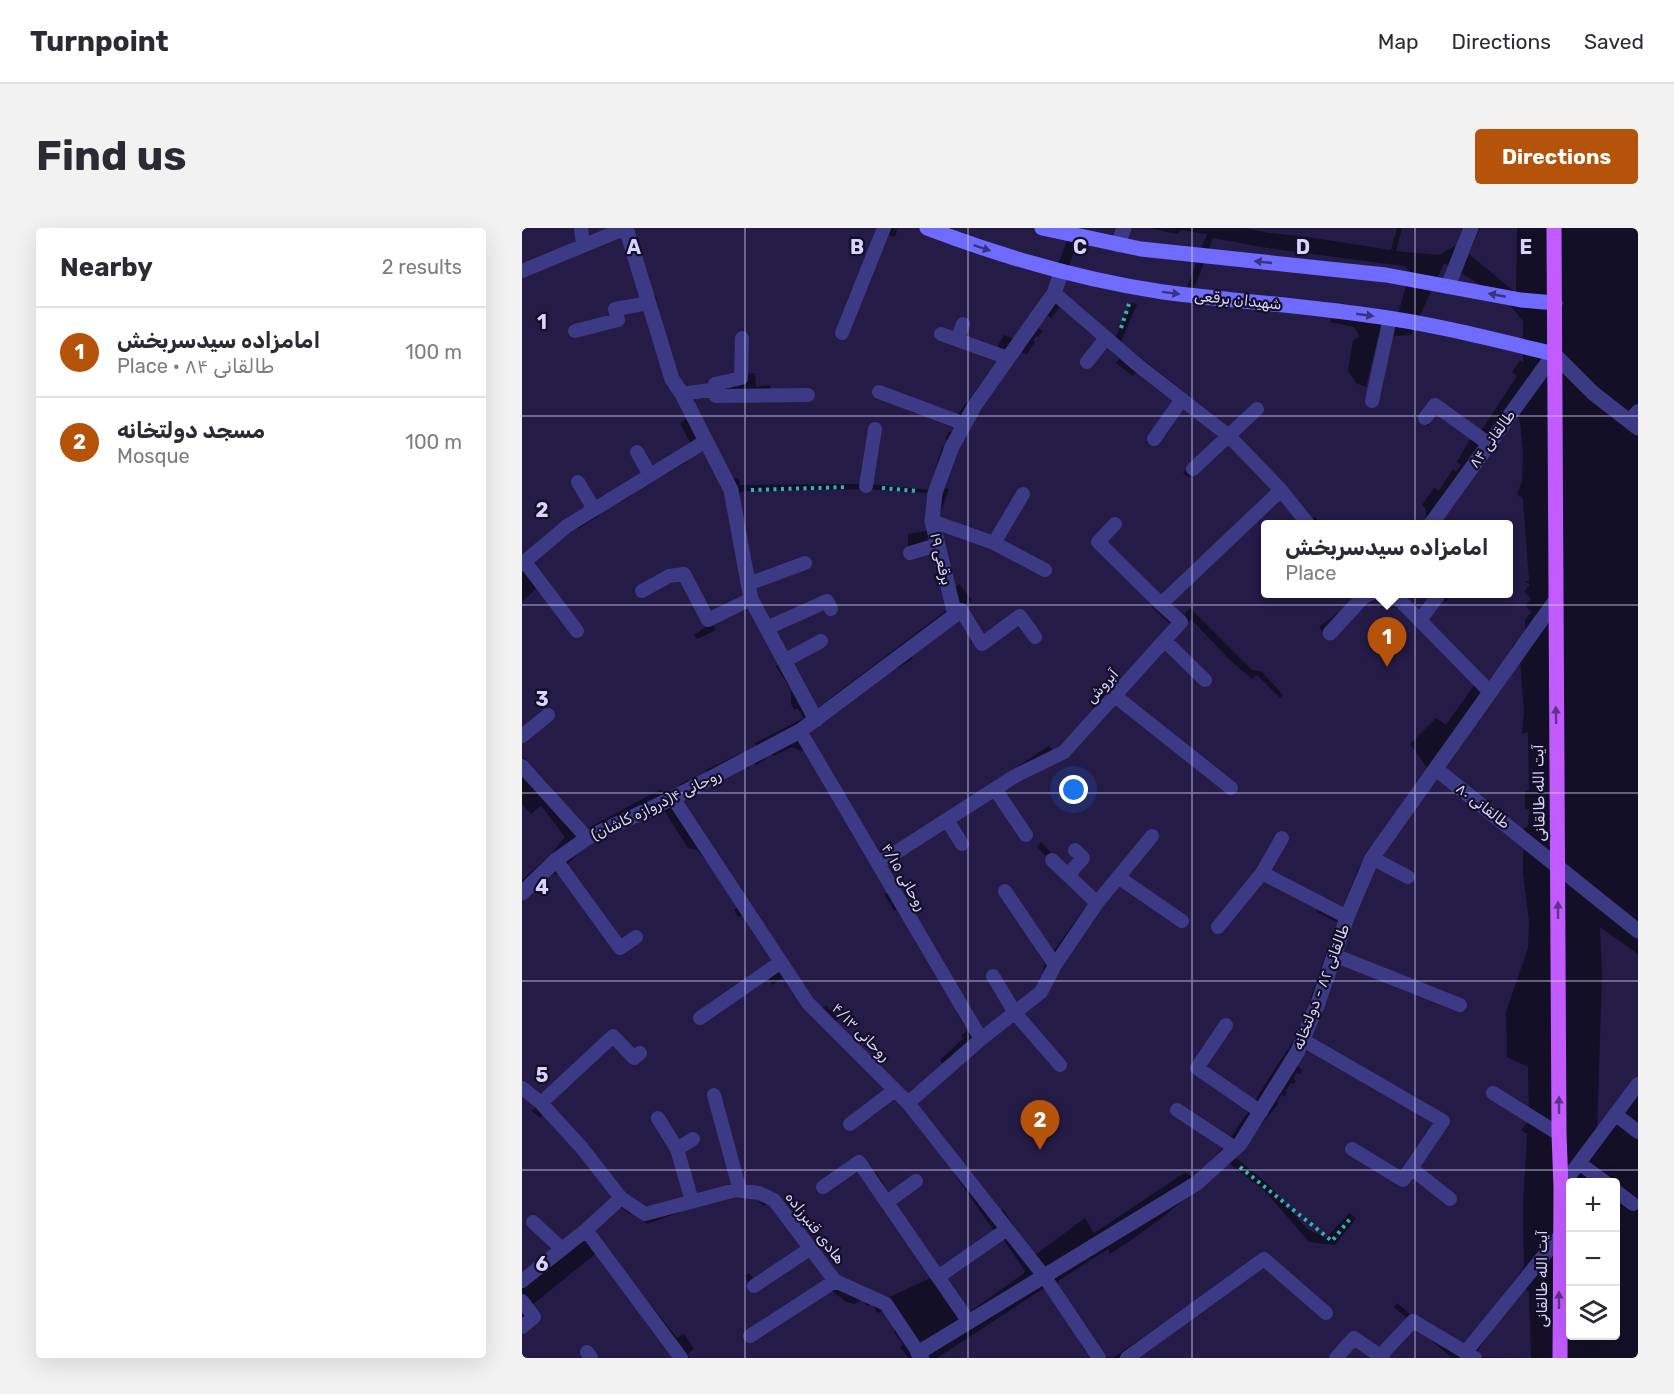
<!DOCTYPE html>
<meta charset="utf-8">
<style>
:root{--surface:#fff;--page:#f2f2f3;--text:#2b2b33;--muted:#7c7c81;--line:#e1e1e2;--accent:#b45309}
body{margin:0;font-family:Rubik,"Noto Sans Arabic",sans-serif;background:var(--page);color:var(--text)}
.controls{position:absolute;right:18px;bottom:18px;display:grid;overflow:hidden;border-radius:6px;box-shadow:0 6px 24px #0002}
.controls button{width:54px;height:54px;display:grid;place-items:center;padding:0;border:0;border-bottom:2px solid var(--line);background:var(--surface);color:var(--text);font:30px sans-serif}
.you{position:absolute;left:552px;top:562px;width:21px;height:21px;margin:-15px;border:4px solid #fff;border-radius:50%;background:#1a73e8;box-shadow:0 0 0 9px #1a73e833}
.badge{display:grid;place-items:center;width:39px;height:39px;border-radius:50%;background:var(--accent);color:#fff;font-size:20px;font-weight:700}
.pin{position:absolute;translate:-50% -50px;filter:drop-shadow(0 2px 3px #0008)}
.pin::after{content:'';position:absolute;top:32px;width:21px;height:18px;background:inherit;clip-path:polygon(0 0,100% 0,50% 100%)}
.popup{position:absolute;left:739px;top:292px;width:252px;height:78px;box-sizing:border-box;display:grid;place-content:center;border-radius:6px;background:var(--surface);filter:drop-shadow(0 2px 4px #0005);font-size:20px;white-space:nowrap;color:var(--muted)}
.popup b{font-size:22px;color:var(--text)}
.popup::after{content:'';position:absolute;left:50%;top:100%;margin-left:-12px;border:12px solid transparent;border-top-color:var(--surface)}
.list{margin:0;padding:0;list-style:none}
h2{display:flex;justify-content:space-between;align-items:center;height:78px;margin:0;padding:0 24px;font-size:26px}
h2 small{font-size:20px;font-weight:400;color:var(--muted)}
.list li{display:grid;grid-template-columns:39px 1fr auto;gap:18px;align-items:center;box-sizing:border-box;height:90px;padding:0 24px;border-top:2px solid var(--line)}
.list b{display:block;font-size:22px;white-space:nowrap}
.list p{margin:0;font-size:20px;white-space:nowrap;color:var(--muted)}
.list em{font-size:20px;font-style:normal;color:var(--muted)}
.icon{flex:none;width:33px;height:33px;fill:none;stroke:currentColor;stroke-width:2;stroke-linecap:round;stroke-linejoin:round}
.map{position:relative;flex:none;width:1116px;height:1130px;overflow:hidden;border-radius:6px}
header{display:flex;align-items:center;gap:36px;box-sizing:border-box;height:84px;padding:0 30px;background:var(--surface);border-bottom:2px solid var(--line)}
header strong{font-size:28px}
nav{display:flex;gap:33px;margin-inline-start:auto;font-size:21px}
.intro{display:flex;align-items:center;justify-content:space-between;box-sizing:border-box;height:144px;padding:0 36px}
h1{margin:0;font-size:42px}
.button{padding:15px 27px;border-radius:6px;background:var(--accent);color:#fff;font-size:21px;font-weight:700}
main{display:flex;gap:36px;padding:0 36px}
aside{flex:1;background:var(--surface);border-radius:6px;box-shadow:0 6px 24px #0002}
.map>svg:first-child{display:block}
.building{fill:#241b47}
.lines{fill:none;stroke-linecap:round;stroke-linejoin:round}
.path{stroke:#2fb8b0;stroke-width:4;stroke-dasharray:3 4.5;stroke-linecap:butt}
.lane{stroke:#3d3a85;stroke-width:14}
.street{stroke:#3d3a85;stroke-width:15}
.secondary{stroke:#6f6bff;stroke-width:15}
.primary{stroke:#c25bff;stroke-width:15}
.oneway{fill:#38347d}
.oneway2{fill:#623188}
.grid{fill:none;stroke:#d9d4ff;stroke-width:1.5;stroke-opacity:0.55}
.labels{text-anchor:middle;stroke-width:4.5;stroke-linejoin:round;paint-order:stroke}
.street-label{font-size:15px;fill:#d9d4ff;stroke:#130f26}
.grid-label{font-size:20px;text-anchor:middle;font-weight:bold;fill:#d9d4ff;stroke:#130f26;stroke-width:4.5;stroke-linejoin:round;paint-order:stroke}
</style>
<header>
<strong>Turnpoint</strong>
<nav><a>Map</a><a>Directions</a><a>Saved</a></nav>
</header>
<div class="intro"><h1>Find us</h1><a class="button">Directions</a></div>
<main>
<aside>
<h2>Nearby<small>2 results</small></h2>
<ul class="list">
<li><span class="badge">1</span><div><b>امامزاده سیدسربخش</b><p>Place · طالقانی ۸۴</p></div><em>100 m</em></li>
<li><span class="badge">2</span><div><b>مسجد دولتخانه</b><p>Mosque</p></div><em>100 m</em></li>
</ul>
</aside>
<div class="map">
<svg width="1116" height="1130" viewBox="0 0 1116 1130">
<rect width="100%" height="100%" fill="#130f26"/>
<!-- building -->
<path class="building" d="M0,0H56L58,15L0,41Z
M62,0H98L64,13Z
M109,0H360L363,6L373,9L375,2L371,0H548L544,16L529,54L494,112L482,107L474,121L433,109L476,132L434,189L431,204H427L423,211L427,213L424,220L420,219L408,262L348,256L358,197L349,196L341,256L218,257L217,250L208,251L171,177L175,169L249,164L248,157L234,159L233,145L224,146L223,103H217L216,147L191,160L171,162L160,158L133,83L137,82L134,69H130Z
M559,0H628L655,6L659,2L685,6L661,70L665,73L675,53L691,10L752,21L882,38L888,43L874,94L813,81L808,94L832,99L838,108L831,113L826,142L834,155L844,159L856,109L889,107L922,35L984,72L1001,93V135L998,133L990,144L995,148L959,203L911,172L896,190L906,198L915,183L950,208L935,234L939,237L934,243L931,241L917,263L912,260L900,277L904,281V292L901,296H798L793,289L788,292L713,209L742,181L734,174L708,200L599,114L615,76L609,75L593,110L538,68Z
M723,0H875L869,22L786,9L747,5Z
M880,0H940L935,17L917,27L874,23Z
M958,0H995L994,65L947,26Z
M101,6L122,71L90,78L93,90L48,101L51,108L100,96L97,83L125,78L143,149L167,189L158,195L169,216L129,242L116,220L110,224L124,244L73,276L56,249L51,252L67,279L32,301L0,329V48Z
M540,76L563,96L560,99L577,111L597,131L594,135L611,148L615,143L655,172L624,214L630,218L661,177L700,210L661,245L666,249L707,214L752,263L639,372L571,315L632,373L628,377L651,399L595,458L590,454L569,477L574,483L533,526L527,518L356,629L286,506L373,438L376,440L391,431L388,425L439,387L458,420L498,382L460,411L440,379L450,372L437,356L432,359L421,322V302L471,311L416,291L427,261L423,260L439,217L462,173L499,123L504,127L513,114L511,112L514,108L516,109L521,103L516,100L526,87L529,90Z
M989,185L998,192L1001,223L1000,254L995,266L1001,271L1007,353H1003L1008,357L1002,363L1009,371L1003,377L1010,384L1003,391V403L990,419V424L965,454L903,390L917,370L924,374L927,369L921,366H987L986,296H915Z
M184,217L206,266L225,370L191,385L163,342L160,350L185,398L172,407L175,411L194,402L191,396L228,380L257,435L254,438L269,462V476L272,482L275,480L282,490L233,515L235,518L184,542L185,546L168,554L166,552L157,557L158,559L142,568L139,561L57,605L25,560L28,558L2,530L0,531V374L17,358L8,336L54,298L56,301L78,287L77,284L97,271L99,274L107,269L105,265L119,260L165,234L162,229Z
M343,261L407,265L408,302L386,306V327L412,323L426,381L290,484L250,400L305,369L246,396L229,352L217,265L222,263Z
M759,268L781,296H744V366H833L836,369L797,399L802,405L845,370L850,375L859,367H869L919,417L916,421L953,456L924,497L914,490L888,516L907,542L837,639L820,682L744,645L764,610L759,606L737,647L692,699L697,702L738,652L747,656L750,652L797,676L794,684L815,694L777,804L731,875L679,839L709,796L703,793L671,841L728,881L706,913L655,878L652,882L703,917L672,951L664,944L572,1005L563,990L512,1028L481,981L476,984L393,876L490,792L537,842L544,837L499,784L527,761L530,736L596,653L660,698L664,693L601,648L636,606L630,600L573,668L550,646L566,630L554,619L550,622L557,629L545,642L519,614L515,619L568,673L528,728L483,657L478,661L523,736L516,763L493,782L473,746L468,749L489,784L461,806L361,637L425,597L440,621L445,618L429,594L472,567L502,610L508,608L479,563L543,528L595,475L619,498L622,495L709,565L714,558L602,467L644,418L683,455L687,452L648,413L669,391L707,431L730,451L735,447L758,470L761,467L739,443L730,442L668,380L657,392L643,376Z
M879,366H914L899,386Z
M998,432L1002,484L1000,506L1006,504L1007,562H1003V581L1007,582L1006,598L998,603L922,540Z
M270,519L282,524L321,590L324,588L368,663L362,666L372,683L377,680L438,783L435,785L445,802L439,808L442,810L418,832L421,836L386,869L313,795L316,792L304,777L298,782L152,577L222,536L226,541L227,540L226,537L232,533L234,537L244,531L243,529L249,525L252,528Z
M918,549L1005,618L1001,624V644L1007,693L1006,720L984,784L985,829L1006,839L1007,893L999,902L1005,906L1001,978L1002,1038L999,1043L936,1127L875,1075L872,1079L886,1091L858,1124L834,1106L812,1130H613L742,1025L591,1130L581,1129L537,1059L536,1053L586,1021L588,1026L612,1010L641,989L707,935L743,963L787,1014L813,1017L834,990L827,985L804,1010L785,1001L748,958L713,929L757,875L755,874L760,866L763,868L765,864L763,863L769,855L771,856L774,853L771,851L775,844L778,846L780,842L775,838L783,825L790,821L917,894L881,956L926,892L788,811L818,731L945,776L821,723L834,679L859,629L881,595Z
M0,576L9,586L19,577L43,609L29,626L0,652Z
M140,579L166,620L175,622L196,647L217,679L212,682L214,686L217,689L222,686L252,731L244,747L250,757L260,750L282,778L372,866L394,890L474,1006L416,1045L354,944L349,947L336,939L411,1049L363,1071L318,1051L254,969L221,959L213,933L195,860L187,866L214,958L172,967L152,921L166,969L122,979L102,967L27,876L94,814L114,825L103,811L99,814L90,803L24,866L13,864L0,853V673L31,646L41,647L98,716L44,638L64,617Z
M1078,699L1116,726V851L1075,905L1080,746Z
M0,865L15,878L10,883L18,890L24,884L92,969L38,1015L34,1022L0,1047Z
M219,968L235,971L241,978L248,975L281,1022L233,1053L227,1045L222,1048L231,1062L287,1026L307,1052L308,1061L324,1074L333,1076L341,1071L345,1078L349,1075L356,1085L362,1082L375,1101L372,1104L381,1117L378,1119L386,1130H168L166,1126L172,1121L162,1106L155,1110L70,1003L98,979L108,986L113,983L125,996L158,984V981Z
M480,1009L503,1043L501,1046L446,1085L424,1051Z
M78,1022L159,1130H0V1103L9,1078Z
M525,1058L562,1116L559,1117L568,1130H415Z
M1000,1060L1007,1063L1009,1130L951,1129Z
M893,1098L930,1130H865Z
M834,1114L855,1130H819Z"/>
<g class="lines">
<!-- path -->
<path class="path" d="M599,100L607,76
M360,260L395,263
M229,262L326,259
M718,939L810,1013L828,991"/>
<!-- lane -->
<path class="lane" d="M59,0L61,17
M0,43L104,0
M532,65L617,138L707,208L759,262L786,296
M53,103L96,92L93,81L127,75
M320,105L362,0
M419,106L486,130
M435,112L441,96
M565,134L584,110
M194,161L193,156L219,150L220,110
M357,164L443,196
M160,166L194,161V168L286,167
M850,173L868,90
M903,190L913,177L967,216
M1107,193L1116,183
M632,211L660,171
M115,224L128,247
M671,241L735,181
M56,254L72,281
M344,258L353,201
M410,293L472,315L523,342
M593,296L576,314L639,376
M472,315L501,266
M388,325L415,317
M3,334L55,403
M0,336L45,298L184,213
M226,356L283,335
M120,363L147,348L162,346L186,392L229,371
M872,366L968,464
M433,387L439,382L460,416L498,388L513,409
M898,392L916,368
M245,400L305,373L309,381
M643,413L683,452
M262,433L299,413
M593,468L709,560
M278,503L459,811
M0,508L26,487
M0,538L65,610
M473,561L504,607
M151,570L286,775L386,875L522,1048L577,1130
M425,592L440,616
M850,630L886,649
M34,632L98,720L114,709
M530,632L575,675
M356,636L493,548L542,524L659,394L639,376L759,262
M740,645L825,689
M546,647L561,630L553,622
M596,649L660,693
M483,663L533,737
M696,699L740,645L760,610
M812,727L938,777
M471,748L493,785L538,837
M178,790L259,734
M704,797L675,840L739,884
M781,812L921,893L881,952L830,921
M0,860L18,874L60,920L99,970L123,986L214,962L237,965L252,972L313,1053L364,1076L400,1130
M971,865L1037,906
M192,867L218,963
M19,875L91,808L112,830L118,825
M386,875L459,811L519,764L533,737L575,675L630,608
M655,882L713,920
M1093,886L1116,904
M136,890L155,921L170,973
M328,896L373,862
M155,921L171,911
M1057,935L1083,954
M889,940L928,971
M301,959L337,934L447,1094
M1039,959L1116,856
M1094,963L1111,976
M365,974L394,953
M11,994L40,1021
M64,1002L159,1130
M416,1049L485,1001
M0,1053L64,1002L99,970
M232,1058L289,1020
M0,1073L12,1089L0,1099
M228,1108L313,1053
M65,1124L69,1130
M943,1125L1037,1009
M858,1128L891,1093L953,1130
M605,1130L742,1031L804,1085
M814,1130L832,1110L861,1130"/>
<!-- street -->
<path class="street" d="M104,0L150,151L160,166L209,262L229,371L294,492
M596,17L602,0
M926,58L949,0
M909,296L1032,126L1071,165L1116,200
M808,405L842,368L848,366
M914,541L1116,703
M0,665L34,632L65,610L151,570L278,503L433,387L410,293L413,265L430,219L453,177L532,65L540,43
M396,1125L675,955L718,916L776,823L796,775L825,689L850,630L1033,373"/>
<!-- secondary -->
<path class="secondary" d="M405,0C481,29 560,52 641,64C709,73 777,77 845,87C908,95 970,111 1032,126
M520,0L619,21L864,47L999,72L1033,75"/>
<!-- primary -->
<path class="primary" d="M1032,0L1037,906L1039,959L1038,1130"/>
</g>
<!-- one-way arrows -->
<defs><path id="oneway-solid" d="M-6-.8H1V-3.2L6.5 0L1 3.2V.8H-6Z" transform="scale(1.5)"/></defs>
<g class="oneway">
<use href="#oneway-solid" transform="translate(460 20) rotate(18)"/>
<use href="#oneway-solid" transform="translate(741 34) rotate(-174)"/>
<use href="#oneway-solid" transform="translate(649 65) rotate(7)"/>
<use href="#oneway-solid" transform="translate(975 67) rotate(-169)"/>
<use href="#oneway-solid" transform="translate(843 87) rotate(8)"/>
</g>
<g class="oneway2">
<use href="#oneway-solid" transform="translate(1034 487) rotate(-91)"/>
<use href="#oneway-solid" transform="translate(1036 682) rotate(-90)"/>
<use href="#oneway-solid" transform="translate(1037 877) rotate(-90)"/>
<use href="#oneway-solid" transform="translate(1037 1072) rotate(-90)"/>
</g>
<!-- grid -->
<path class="grid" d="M223,0V1130M446,0V1130M670,0V1130M893,0V1130M0,188H1116M0,377H1116M0,565H1116M0,753H1116M0,942H1116"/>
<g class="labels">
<!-- street labels -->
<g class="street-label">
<text transform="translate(716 72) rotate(6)" y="5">شهیدان برقعی</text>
<text transform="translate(970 211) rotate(-54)" y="5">طالقانی ۸۴</text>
<text transform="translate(419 331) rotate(77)" y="5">برقعی ۱۹</text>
<text transform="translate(580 458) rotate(-48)" y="5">آبروش</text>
<text transform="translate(1017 565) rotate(-91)" y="5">آیت الله طالقانی</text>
<text transform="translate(134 577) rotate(-26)" y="5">روحانی ۴(دروازه کاشان)</text>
<text transform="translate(961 578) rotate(38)" y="5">طالقانی ۸۰</text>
<text transform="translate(382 649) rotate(60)" y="5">روحانی ۴/۱۵</text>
<text transform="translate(799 759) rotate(-69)" y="5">طالقانی ۸۲ - دولتخانه</text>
<text transform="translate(339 804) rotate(45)" y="5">روحانی ۴/۱۳</text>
<text transform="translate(293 1000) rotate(52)" y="5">هادی قنبرزاده</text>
<text transform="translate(1020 1051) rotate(-90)" y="5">آیت الله طالقانی</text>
</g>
</g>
<g class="grid-label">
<text x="112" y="26">A</text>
<text x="335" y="26">B</text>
<text x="558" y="26">C</text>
<text x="781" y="26">D</text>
<text x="1004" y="26">E</text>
<text x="20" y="101">1</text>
<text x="20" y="289">2</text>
<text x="20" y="478">3</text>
<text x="20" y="666">4</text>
<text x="20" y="854">5</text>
<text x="20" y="1043">6</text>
</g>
</svg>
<div class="controls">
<button>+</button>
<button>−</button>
<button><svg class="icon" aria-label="layers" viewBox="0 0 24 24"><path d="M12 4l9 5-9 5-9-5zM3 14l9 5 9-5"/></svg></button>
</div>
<div class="you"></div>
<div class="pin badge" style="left:865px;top:439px">1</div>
<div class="popup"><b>امامزاده سیدسربخش</b>Place</div>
<div class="pin badge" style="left:518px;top:922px">2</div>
</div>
</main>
